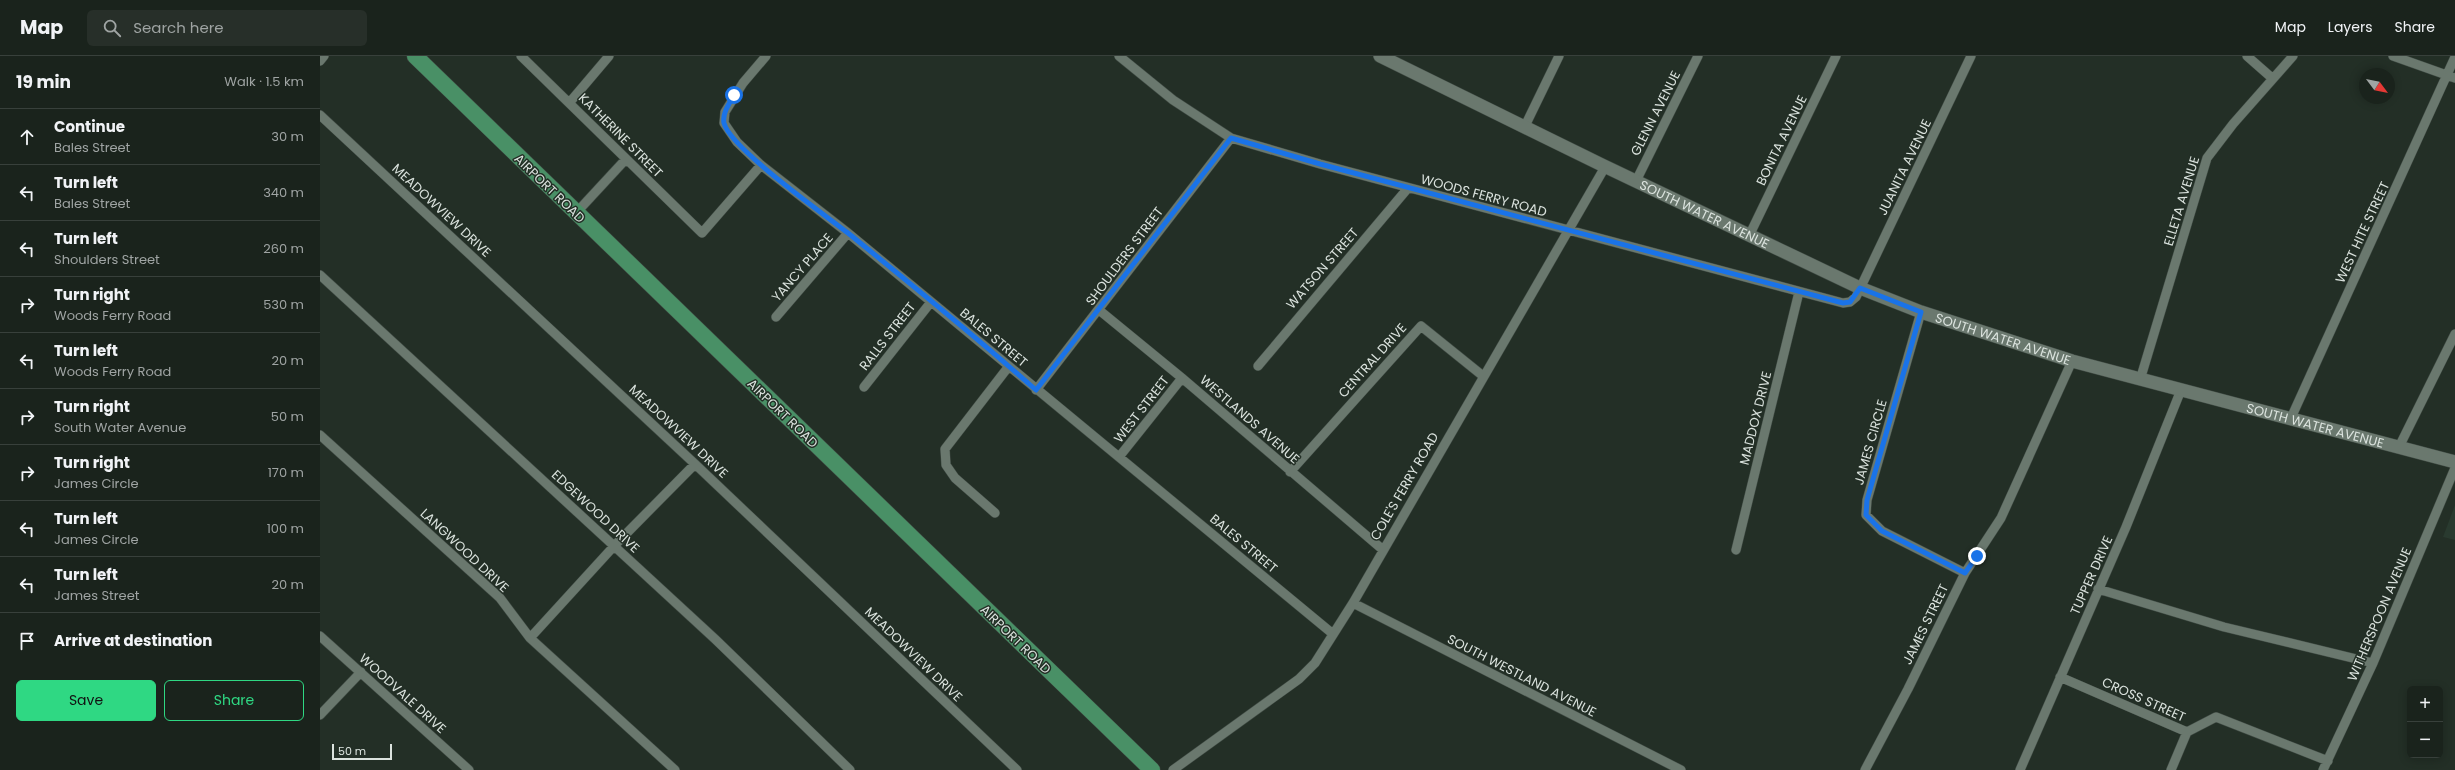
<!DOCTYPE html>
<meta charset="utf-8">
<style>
:root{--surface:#1a231c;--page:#272f29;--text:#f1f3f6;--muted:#9fa4a3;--line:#38403b;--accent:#2fd883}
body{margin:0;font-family:Poppins,sans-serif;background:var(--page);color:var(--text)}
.controls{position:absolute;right:12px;bottom:12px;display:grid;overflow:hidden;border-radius:6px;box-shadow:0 2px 10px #0003}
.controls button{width:36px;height:36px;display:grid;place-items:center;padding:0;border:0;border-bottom:1px solid var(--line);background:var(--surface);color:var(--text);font:20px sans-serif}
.compass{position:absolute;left:2039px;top:12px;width:36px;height:36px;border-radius:50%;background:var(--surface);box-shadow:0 2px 10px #0003;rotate:122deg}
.scale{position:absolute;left:12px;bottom:10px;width:60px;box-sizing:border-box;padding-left:4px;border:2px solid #dbe3de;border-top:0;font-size:11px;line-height:14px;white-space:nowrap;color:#dbe3de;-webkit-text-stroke:3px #232f26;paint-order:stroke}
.stop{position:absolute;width:12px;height:12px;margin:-9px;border:3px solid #1a73e8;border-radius:50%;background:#fff}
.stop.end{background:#1a73e8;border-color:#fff;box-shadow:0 1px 4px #0008}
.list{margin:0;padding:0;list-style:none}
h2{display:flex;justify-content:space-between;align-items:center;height:52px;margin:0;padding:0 16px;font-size:17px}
h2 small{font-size:13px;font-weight:400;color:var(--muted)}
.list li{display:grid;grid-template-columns:26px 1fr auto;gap:12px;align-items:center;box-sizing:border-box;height:56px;padding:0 16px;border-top:1px solid var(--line)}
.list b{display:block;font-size:15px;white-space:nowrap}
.list p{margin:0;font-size:13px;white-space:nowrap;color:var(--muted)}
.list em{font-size:13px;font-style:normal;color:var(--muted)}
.actions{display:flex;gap:8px;padding:12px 16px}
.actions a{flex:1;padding:9px 0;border:1px solid var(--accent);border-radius:6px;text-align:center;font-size:14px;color:var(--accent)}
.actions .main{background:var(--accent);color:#111}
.icon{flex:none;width:22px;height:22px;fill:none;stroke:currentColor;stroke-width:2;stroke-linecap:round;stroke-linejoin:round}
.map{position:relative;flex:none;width:2135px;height:714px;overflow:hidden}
header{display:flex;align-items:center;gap:24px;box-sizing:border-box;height:56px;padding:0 20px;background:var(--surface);border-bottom:1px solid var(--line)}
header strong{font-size:19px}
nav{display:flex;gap:22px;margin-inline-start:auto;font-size:14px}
.search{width:280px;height:36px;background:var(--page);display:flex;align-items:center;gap:10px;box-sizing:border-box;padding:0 14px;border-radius:6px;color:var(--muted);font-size:15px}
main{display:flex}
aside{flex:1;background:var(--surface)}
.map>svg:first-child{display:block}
.built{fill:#293a2f}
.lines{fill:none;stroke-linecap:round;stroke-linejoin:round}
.minor-casing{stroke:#414c45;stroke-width:10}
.secondary-casing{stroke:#414c45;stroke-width:14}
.trunk-casing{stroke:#414c45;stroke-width:17}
.minor{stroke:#6a786e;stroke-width:9}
.secondary{stroke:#6a786e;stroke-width:13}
.trunk{stroke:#499066;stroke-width:16}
.route{stroke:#1a73e8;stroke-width:5}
.labels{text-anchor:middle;stroke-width:3;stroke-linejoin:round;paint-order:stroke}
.street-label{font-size:13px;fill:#dbe3de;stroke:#232f26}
</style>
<header>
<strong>Map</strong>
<div class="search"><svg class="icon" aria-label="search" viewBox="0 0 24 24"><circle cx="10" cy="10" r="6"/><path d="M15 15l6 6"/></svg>Search here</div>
<nav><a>Map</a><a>Layers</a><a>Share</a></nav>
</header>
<main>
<aside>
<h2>19 min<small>Walk · 1.5 km</small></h2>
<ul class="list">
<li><svg class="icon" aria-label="ahead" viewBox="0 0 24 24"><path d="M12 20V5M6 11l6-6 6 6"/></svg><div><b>Continue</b><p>Bales Street</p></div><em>30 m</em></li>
<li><svg class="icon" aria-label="left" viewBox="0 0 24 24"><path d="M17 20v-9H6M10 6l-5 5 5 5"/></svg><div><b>Turn left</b><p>Bales Street</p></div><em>340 m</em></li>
<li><svg class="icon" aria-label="left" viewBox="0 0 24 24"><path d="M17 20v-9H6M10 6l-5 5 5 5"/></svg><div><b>Turn left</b><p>Shoulders Street</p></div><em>260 m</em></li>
<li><svg class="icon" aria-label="right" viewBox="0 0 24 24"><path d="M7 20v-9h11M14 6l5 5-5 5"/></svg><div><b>Turn right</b><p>Woods Ferry Road</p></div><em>530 m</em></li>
<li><svg class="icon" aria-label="left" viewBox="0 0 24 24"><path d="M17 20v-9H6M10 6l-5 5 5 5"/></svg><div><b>Turn left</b><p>Woods Ferry Road</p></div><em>20 m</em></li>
<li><svg class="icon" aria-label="right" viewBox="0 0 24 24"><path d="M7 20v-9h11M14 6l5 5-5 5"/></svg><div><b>Turn right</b><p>South Water Avenue</p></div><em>50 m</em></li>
<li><svg class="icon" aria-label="right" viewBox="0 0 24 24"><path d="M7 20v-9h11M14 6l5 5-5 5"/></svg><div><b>Turn right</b><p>James Circle</p></div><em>170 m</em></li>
<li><svg class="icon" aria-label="left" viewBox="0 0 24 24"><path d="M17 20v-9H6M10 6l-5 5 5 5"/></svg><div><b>Turn left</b><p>James Circle</p></div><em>100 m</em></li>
<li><svg class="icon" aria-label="left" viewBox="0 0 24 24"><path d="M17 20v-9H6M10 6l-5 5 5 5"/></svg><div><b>Turn left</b><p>James Street</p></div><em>20 m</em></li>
<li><svg class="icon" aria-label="arrive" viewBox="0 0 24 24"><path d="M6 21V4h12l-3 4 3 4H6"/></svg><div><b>Arrive at destination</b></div></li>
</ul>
<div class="actions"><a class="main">Save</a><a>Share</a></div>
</aside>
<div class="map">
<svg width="2135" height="714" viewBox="0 0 2135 714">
<rect width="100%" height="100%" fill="#232f26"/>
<!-- built -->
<path class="built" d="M2135,449V484L2123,481Z"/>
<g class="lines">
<!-- minor casing -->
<g class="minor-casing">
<path id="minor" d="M201,0L382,177L441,109
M446,0L423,27L405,56L404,67L417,86L441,109L528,177L1013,578
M799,0L853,44L911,82L1000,108L1523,247L1530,246L1536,241L1651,0
M1927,0L1952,22
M2073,0L2135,22
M0,5L4,0
M250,46L289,0
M0,59L375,408L697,714
M1205,70L1239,0
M1316,125L1378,0
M256,157L306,103
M1429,180L1516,0
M0,219L395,583L530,714
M779,254L862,322L1062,493
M1601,256L1547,444L1546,459L1562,475L1645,517
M456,261L528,177
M938,310L1088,132
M1820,324L1887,102L1913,68L1973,0
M544,331L611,246
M716,334L911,82
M1971,362L2135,1
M0,379L180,542L210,582L355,714
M2079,391L2135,278
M799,401L862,322
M970,416L1101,270L1163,320
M675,457L635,422L626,409L625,393L689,310
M1416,494L1479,236
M1778,533L1904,571L2053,607
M1033,547L1361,714
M0,580L149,714
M210,582L295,489L375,408
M1740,621L1867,676
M0,659L41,616
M1867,676L1896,661L2008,705
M853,714L979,623L995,607L1033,547L1285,111
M1545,714L1588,633L1645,517L1681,462L1752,305
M1700,714L1806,471L1861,334
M1851,714L1867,676
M2003,714L2053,607L2135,412"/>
</g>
<!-- secondary casing -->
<g class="secondary-casing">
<g id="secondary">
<path id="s1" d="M1060,0L1282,109L1540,232L1601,256L1752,305L2135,406"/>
</g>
</g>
<!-- trunk casing -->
<g class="trunk-casing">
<path id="trunk" d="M95,0L832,714"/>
</g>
<!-- minor -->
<use href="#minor" class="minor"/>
<!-- secondary -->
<use href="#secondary" class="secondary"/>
<!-- trunk -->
<use href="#trunk" class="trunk"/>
</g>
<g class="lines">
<!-- route -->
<path class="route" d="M414,39C410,47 402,57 404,67C410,92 504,158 528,177C591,228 655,280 716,334L911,82L1000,108L1523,247L1530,246L1540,232L1601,256L1547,444L1546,459L1562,475L1645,517L1657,500"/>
</g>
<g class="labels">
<!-- street labels -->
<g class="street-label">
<text transform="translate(1335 57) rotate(-63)" y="5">GLENN AVENUE</text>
<text transform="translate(301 79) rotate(45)" y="5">KATHERINE STREET</text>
<text transform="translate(1461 84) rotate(-64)" y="5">BONITA AVENUE</text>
<text transform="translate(1584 111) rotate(-64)" y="5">JUANITA AVENUE</text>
<text transform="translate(230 132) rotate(44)" y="5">AIRPORT ROAD</text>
<text transform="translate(1164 139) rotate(15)" y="5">WOODS FERRY ROAD</text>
<text transform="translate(1861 145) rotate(-73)" y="5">ELLETA AVENUE</text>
<text transform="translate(122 154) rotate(43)" y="5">MEADOWVIEW DRIVE</text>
<text dy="5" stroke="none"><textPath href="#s1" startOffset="361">SOUTH WATER AVENUE</textPath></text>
<text transform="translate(2042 176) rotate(-65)" y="5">WEST HITE STREET</text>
<text transform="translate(804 200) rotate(-53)" y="5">SHOULDERS STREET</text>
<text transform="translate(482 211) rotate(-49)" y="5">YANCY PLACE</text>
<text transform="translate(1002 212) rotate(-49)" y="5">WATSON STREET</text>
<text transform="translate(567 280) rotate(-52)" y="5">RALLS STREET</text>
<text transform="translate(674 281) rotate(40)" y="5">BALES STREET</text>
<text dy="5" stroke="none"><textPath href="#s1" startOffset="685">SOUTH WATER AVENUE</textPath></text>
<text transform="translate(1052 304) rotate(-48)" y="5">CENTRAL DRIVE</text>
<text transform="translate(821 353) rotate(-52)" y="5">WEST STREET</text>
<text transform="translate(463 357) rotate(44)" y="5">AIRPORT ROAD</text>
<text transform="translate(1435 362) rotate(-76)" y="5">MADDOX DRIVE</text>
<text transform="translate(930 363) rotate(41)" y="5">WESTLANDS AVENUE</text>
<text dy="5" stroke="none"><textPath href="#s1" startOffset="1009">SOUTH WATER AVENUE</textPath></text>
<text transform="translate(359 375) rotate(43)" y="5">MEADOWVIEW DRIVE</text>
<text transform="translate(1550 386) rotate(-74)" y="5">JAMES CIRCLE</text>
<text transform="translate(1084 430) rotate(-60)" y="5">COLE'S FERRY ROAD</text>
<text transform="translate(276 455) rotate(43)" y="5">EDGEWOOD DRIVE</text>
<text transform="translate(924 487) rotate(40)" y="5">BALES STREET</text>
<text transform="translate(145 494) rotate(43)" y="5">LANGWOOD DRIVE</text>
<text transform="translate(1771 519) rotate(-66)" y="5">TUPPER DRIVE</text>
<text transform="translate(2059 558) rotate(-67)" y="5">WITHERSPOON AVENUE</text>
<text transform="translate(1605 568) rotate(-64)" y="5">JAMES STREET</text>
<text transform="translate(696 583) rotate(44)" y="5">AIRPORT ROAD</text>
<text transform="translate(594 598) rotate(44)" y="5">MEADOWVIEW DRIVE</text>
<text transform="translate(1202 619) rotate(27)" y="5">SOUTH WESTLAND AVENUE</text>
<text transform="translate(83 637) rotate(42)" y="5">WOODVALE DRIVE</text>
<text transform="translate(1824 643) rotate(24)" y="5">CROSS STREET</text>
</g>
</g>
</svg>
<div class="controls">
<button>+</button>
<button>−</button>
</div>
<svg class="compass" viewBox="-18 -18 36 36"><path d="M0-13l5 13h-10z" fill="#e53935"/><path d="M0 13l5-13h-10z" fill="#9fa4a3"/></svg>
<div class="scale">50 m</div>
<div class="stop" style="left:414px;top:39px"></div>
<div class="stop end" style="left:1657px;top:500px"></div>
</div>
</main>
